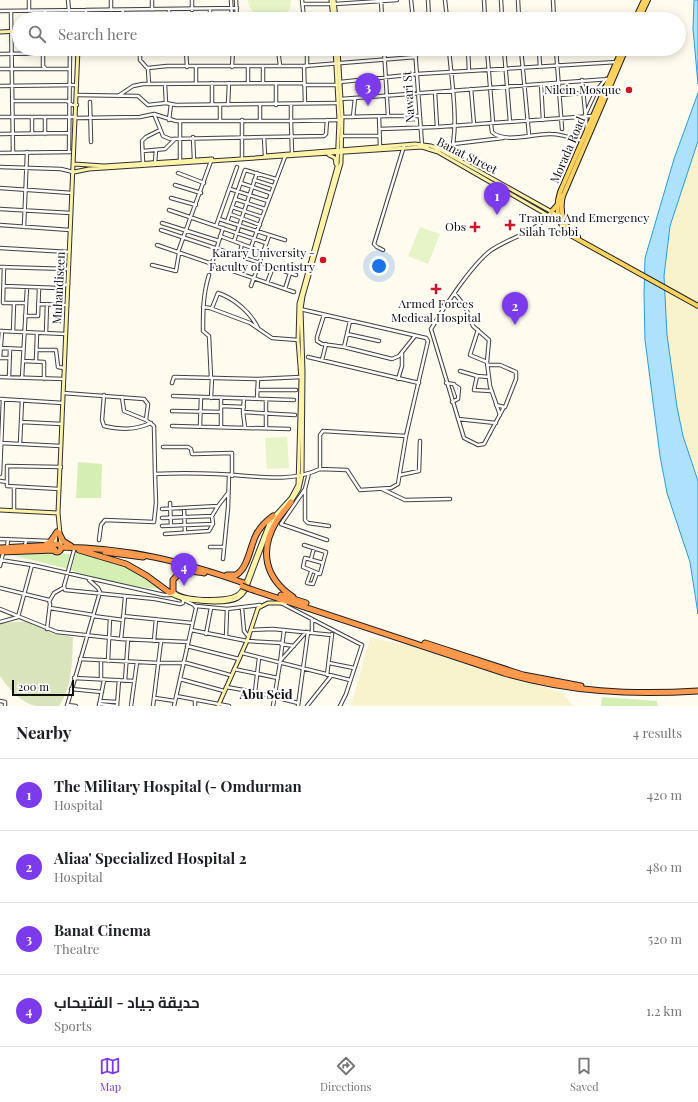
<!DOCTYPE html>
<meta charset="utf-8">
<style>
:root{--surface:#fff;--page:#f2f2f2;--text:#202124;--muted:#757577;--line:#e0e0e0;--accent:#7c3aed}
body{margin:0;font-family:"Playfair Display",Cairo,serif;background:var(--page);color:var(--text)}
.scale{position:absolute;left:12px;bottom:10px;width:62px;box-sizing:border-box;padding-left:4px;border:2px solid #0e0e0e;border-top:0;font-size:11px;line-height:14px;white-space:nowrap;color:#0e0e0e;-webkit-text-stroke:3px #fff;paint-order:stroke}
.you{position:absolute;left:379px;top:266px;width:14px;height:14px;margin:-10px;border:3px solid #fff;border-radius:50%;background:#1a73e8;box-shadow:0 0 0 6px #1a73e833}
.badge{display:grid;place-items:center;width:26px;height:26px;border-radius:50%;background:var(--accent);color:#fff;font-size:13px;font-weight:700}
.pin{position:absolute;translate:-50% -33px;filter:drop-shadow(0 1px 2px #0008)}
.pin::after{content:'';position:absolute;top:21px;width:14px;height:12px;background:inherit;clip-path:polygon(0 0,100% 0,50% 100%)}
.list{margin:0;padding:0;list-style:none}
h2{display:flex;justify-content:space-between;align-items:center;height:52px;margin:0;padding:0 16px;font-size:17px}
h2 small{font-size:13px;font-weight:400;color:var(--muted)}
.list li{display:grid;grid-template-columns:26px 1fr auto;gap:12px;align-items:center;box-sizing:border-box;height:72px;padding:0 16px;border-top:1px solid var(--line)}
.list b{display:block;font-size:15px;white-space:nowrap}
.list p{margin:0;font-size:13px;white-space:nowrap;color:var(--muted)}
.list em{font-size:13px;font-style:normal;color:var(--muted)}
.icon{flex:none;width:22px;height:22px;fill:none;stroke:currentColor;stroke-width:2;stroke-linecap:round;stroke-linejoin:round}
.map{position:relative;flex:none;width:698px;height:706px;overflow:hidden}
.search{position:absolute;background:var(--surface);box-shadow:0 2px 10px #0003;left:12px;right:12px;top:12px;height:44px;display:flex;align-items:center;gap:10px;box-sizing:border-box;padding:0 14px;border-radius:22px;color:var(--muted);font-size:15px}
.sheet{height:340px;background:var(--surface)}
nav{display:flex;justify-content:space-around;align-items:center;box-sizing:border-box;height:56px;border-top:1px solid var(--line);background:var(--surface);font-size:11px;color:var(--muted)}
nav a{display:grid;justify-items:center;gap:2px}
nav .on{color:var(--accent)}
.map>svg:first-child{display:block}
.farmland{fill:#f8f3cc}
.green{fill:#d4eeb4}
.cemetery{fill:#d9e4bd}
.pitch{fill:#e6f4c7}
.water{fill:#aee1fc;stroke:#2d9bdb}
.lines{fill:none;stroke-linecap:round;stroke-linejoin:round}
.street-casing{stroke:#414141;stroke-width:4.5}
.secondary-casing{stroke:#303030;stroke-width:5}
.primary-casing{stroke:#1f1f1f;stroke-width:6}
.highway-casing{stroke:#1f1f1f;stroke-width:7}
.street{stroke:#fff;stroke-width:2.5}
.secondary{stroke:#fff3aa;stroke-width:3}
.primary{stroke:#ffd35f;stroke-width:4}
.highway{stroke:#ff994d;stroke-width:5}
.highway-bridge-casing{stroke:#1f1f1f;stroke-width:7;stroke-linecap:butt}
.highway-bridge{stroke:#ff994d;stroke-width:5}
.poi-dot{fill:#cd1725;stroke:#fff;stroke-width:1.5}
.labels{text-anchor:middle;stroke-width:4;stroke-linejoin:round;paint-order:stroke}
.poi-label{font-size:12px;fill:#0e0e0e;stroke:#fff;text-anchor:end}
.street-label{font-size:12px;fill:#0e0e0e;stroke:#fff}
.neighbourhood-label{font-size:13px;font-weight:bold;fill:#0e0e0e;stroke:#fff}
</style>
<div class="map">
<svg width="698" height="706" viewBox="0 0 698 706">
<rect width="100%" height="100%" fill="#fffbef"/>
<!-- farmland -->
<path class="farmland" d="M698,141V481L683,436L677,407L667,335L664,276L670,226Z
M370,638L407,645L563,693L573,706H351Z"/>
<!-- green -->
<path class="green" d="M78,462L102,464L101,498H76Z
M37,553L72,554L68,569L12,555Z
M76,553L94,556L131,568L133,571L160,589C134,587 95,581 71,570Z
M602,697L657,701L658,706H601Z"/>
<!-- cemetery -->
<path class="cemetery" d="M29,621L53,633L73,637C72,659 73,686 59,706C52,706 44,706 37,706C22,704 8,688 0,676V623Z"/>
<!-- pitch -->
<path class="pitch" d="M248,0H291C292,26 250,24 248,0Z
M420,227L440,234L428,264L408,256Z
M287,437L289,468L267,469L265,438Z"/>
<!-- water -->
<path class="water" d="M694,0H698V84L693,29Z
M698,93V141L670,226L664,276L667,335L677,407L683,436L698,481V614L690,562L667,493L660,456L645,340L644,294L645,258L674,159Z"/>
<g class="lines">
<!-- street casing -->
<g class="street-casing">
<path id="street" d="M29,0V11
M68,0L69,11
M111,0V10
M152,0V10
M192,0V10
M231,0L232,19
M236,0L237,19
M302,0L304,19
M381,0L382,19
M411,0L413,19
M428,0L429,19
M445,0L447,19
M484,0L485,19
M501,0L502,19
M518,0L519,19
M553,0L554,19
M302,4H332
M335,4L397,0
M210,9V19
M169,10V19
M0,11L86,10
M45,11V19
M11,12L13,152
M304,17L332,15
M86,19V10L237,8
M122,19L123,10
M478,19L554,14
M78,49H213
M278,49L280,66
M307,49V66
M384,49L388,116H420
M415,49L422,145
M449,49C451,76 460,131 450,154
M468,49L469,71
M487,49L493,123
M504,49L510,122
M521,49L529,135
M539,49L540,67
M556,49L562,129
M140,50V60L148,69L149,84
M186,50L187,67
M43,52V66L46,69
M0,54L70,53
M263,66V83
M304,66L305,103
M232,67L233,49
M148,68L167,66H304L416,57
M0,69H69
M582,80L587,130
M248,82V67
M340,82L417,74L617,62
M196,83V67
M276,83V105
M165,84L166,103
M541,84L543,120
M304,85H337
M0,86L77,85
M471,89L474,124
M435,92L437,127
M77,95L138,96L148,105L166,103L176,105L338,103
M559,95L582,93
M118,96L133,86L143,84L304,83
M341,99L609,79
M12,101H67L72,105H77
M90,102L91,142
M212,105V83
M228,105L229,83
M154,114L163,136L170,139L324,136L326,134L327,120
M585,115L596,91L606,79
M379,116L380,147
M0,117H76
M32,117V134
M45,117V134
M342,117L388,116
M353,117L355,98
M76,118L140,117L154,114L176,121H291V105
M169,120L171,104
M220,120V105
M242,120V157
M260,120V105
M180,121V161
M491,124L492,132C504,144 535,133 551,134C561,134 572,138 582,141
M380,129L437,127L592,116
M0,134L69,133
M342,136H379
M193,137L194,160
M264,137L265,156
M453,144L503,138
M143,151L165,149L175,139
M69,152L70,49
M0,153L70,152
M292,154L291,121L339,120
M143,163L142,141L146,137L160,130
M155,163L156,150
M0,167L61,169L73,172
M178,173L204,183
M254,180L273,186
M241,183L270,193
M175,185L201,193
M0,188L72,193
M230,189L268,201
M171,198L196,205
M235,199L265,209
M232,207L262,217
M0,209L71,213
M169,210L266,243
M230,214L260,225
M219,219L285,240
M227,222L245,170L276,179
M162,223L219,241
M0,225L70,230
M216,226L237,167
M24,227L27,152
M161,230L296,275
M220,236L263,252
M234,241L257,173
M157,245L294,292
M251,247L286,154
M0,248L69,252
M383,250L377,247L374,244L404,146
M178,252L211,161
M239,256L242,244
M212,263L223,228
M152,265L176,271L179,253
M0,267L69,269
M4,267L3,303H26
M209,275C203,294 203,311 203,331L209,336L211,378
M267,283L273,267
M4,286L58,288L68,284
M251,286L269,236
M285,289L290,273
M455,294L465,306L473,326L489,340L487,362L490,386L500,415
M38,304L67,305
M203,307L210,308L250,323L272,338L298,340
M212,308L218,293C234,298 251,313 258,328
M300,309L426,338L428,341L406,436L398,484L391,488L360,490L347,470L320,469
M324,315L317,337V341L322,344L344,347L392,359L399,356L415,336
M25,316H38L39,288
M478,330L470,355L487,362
M0,331L66,334
M13,332L14,303
M46,333L47,304
M347,334L379,341
M344,347L350,321
M1,348L23,349
M37,350H56L58,367L64,368
M308,357L419,383
M0,358L2,331
M0,358H10
M322,360L326,344
M23,361L44,362V379
M36,361L37,333
M487,365H500L516,372V379L505,407
M460,371L477,376L474,390L491,391
M477,376L489,377
M0,377L64,379
M9,377L10,349
M22,378L27,287
M398,379L402,366V354
M172,383L174,377L258,379L301,377
M446,383L453,384L459,388L458,399L452,402
M454,384L458,395
M257,390H296
M63,393L144,399L148,404L146,420
M104,395L102,420L104,426C121,430 135,430 151,423
M173,396L294,400
M122,397L124,411L146,420L154,426L155,474C175,473 196,473 217,474C251,475 288,484 320,469V435L323,431L406,436
M211,398L212,378
M244,398L243,412L245,428
M257,398L258,379
M0,399L63,403
M266,399V428
M496,405L504,407L484,444L478,445L464,438L431,329C444,307 471,266 490,251C510,237 538,232 551,212
M221,406L244,407
M172,411L221,412
M243,412L295,415
M458,419L496,423
M21,422L62,424
M172,426L289,429
M200,426L201,397
M221,427V398
M0,443L61,446
M20,444L22,400
M163,447H188L191,449L192,454H194L232,453V476
M309,473L305,489L281,524L327,540
M0,474L3,399
M400,475L419,471L420,441
M0,481L7,482
M59,489L7,486V466L61,467
M382,489L405,500L450,499
M305,490V520L308,523L329,526
M170,503L171,526
M184,508L185,533
M162,509L218,506L228,493
M14,511V487
M162,518L212,516L218,506
M162,526L213,524L212,516
M165,534L209,531L213,524
M0,539L26,540L25,546
M26,540L49,541
M99,540L101,525L105,520L154,522L156,503L155,474
M304,545L326,552L320,574L303,567L305,558L323,563
M210,547H224
M7,548L8,539
M74,550L64,586L65,590L155,599L180,604L183,603V600
M223,559L228,508L229,475
M311,559L314,548
M0,560L32,565L164,595H171
M0,566L3,553
M311,572L307,583L313,584L317,573
M0,588L49,600L50,604L47,629
M50,600L54,593L63,588
M281,603L362,645L346,694L340,706
M196,606L227,609L260,605
M50,608L93,615
M242,608L244,631L249,637
M0,609L57,632L121,639L188,642
M93,616L123,620L125,597
M123,616L192,623
M0,622L18,617L32,565
M191,630L247,641L282,643
M251,630L273,629L332,635
M312,633V619
M206,634L211,608
M226,637L227,609
M121,639L123,620
M154,641L156,619
M281,644L294,646
M187,646L239,659
M242,653L350,680
M80,659L158,663H183
M281,660L306,632
M108,661L110,618
M183,662L230,675
M329,663L354,668
M234,669L278,678
M327,675L332,634
M74,678L134,681
M180,679L224,691
M101,680V660
M125,681L128,639
M226,687L255,692L298,703
M71,689L102,692
M255,692L259,658
M176,696L229,706
M155,698L175,701
M0,701L5,702V706
M100,701L104,680
M99,704L116,706
M67,705L76,706
M67,706L100,592L98,588L89,580
M99,706L100,701L117,702
M117,706L119,680
M131,706L137,662
M153,706L161,641
M174,706L196,608L194,605L182,599
M195,706V700
M273,706L280,663L284,630
M298,706L308,632
M307,706L331,676"/>
</g>
<!-- secondary casing -->
<g class="secondary-casing">
<path id="secondary" d="M331,0L333,19
M334,0L336,19
M0,32L19,31
M329,155L335,158L336,164
M265,156L415,144L431,146L441,150L559,216
M74,164L104,166L212,159
M74,172L89,169L422,147L438,152L549,216L560,221
M291,502L299,489L302,475L303,372L301,309L303,296L341,163L342,117L338,49
M0,510L58,513
M55,544L56,534
M61,545L58,513L78,49
M173,591C180,601 227,602 237,595C241,593 243,589 245,585L270,521L291,498L298,485L301,379L298,340L299,304L337,167L339,120L335,49
M170,593C180,602 226,605 238,598C241,596 244,593 246,589L269,528L280,513
M218,706L247,641L258,608L268,603H286"/>
</g>
<!-- primary casing -->
<g class="primary-casing">
<path id="primary" d="M635,19L644,0
M639,19L648,0
M622,49L560,192C555,208 557,226 572,236L698,306
M551,212L558,204
M578,237C564,228 559,212 563,196L626,49"/>
</g>
<!-- highway casing -->
<g class="highway-casing">
<path id="highway" d="M291,502C286,509 280,515 276,522C259,551 265,578 293,597
M59,533L63,541L71,546
M53 548a4 4 0 1 1 8 0a4 4 0 1 1-8 0Z
M45,545L51,541L57,532
M61,547C128,548 181,561 244,583
M0,548L54,545
M79,550L126,564L147,576L170,593L173,591V580C182,568 191,571 204,573
M0,552L55,550
M105,552L143,557
M227,575H236C248,568 250,547 256,535C260,527 266,521 273,516
M250,589L504,673C570,692 630,695 698,691
M281,595L306,603
M425,643L523,675L581,686"/>
</g>
<!-- street -->
<use href="#street" class="street"/>
<!-- secondary -->
<use href="#secondary" class="secondary"/>
<!-- primary -->
<use href="#primary" class="primary"/>
<!-- highway -->
<use href="#highway" class="highway"/>
<!-- highway-bridge casing -->
<g class="highway-bridge-casing">
<path id="highway-bridge" d="M242,586L250,589"/>
</g>
<!-- highway-bridge -->
<use href="#highway-bridge" class="highway-bridge"/>
</g>
<!-- markers -->
<g class="poi-dot">
<circle cx="629" cy="90" r="4"/>
<path d="M508 219h4v4h4v4h-4v4h-4v-4h-4v-4h4z"/>
<path d="M473 221h4v4h4v4h-4v4h-4v-4h-4v-4h4z"/>
<circle cx="323" cy="260" r="4"/>
<path d="M434 283h4v4h4v4h-4v4h-4v-4h-4v-4h4z"/>
</g>
<g class="labels">
<!-- poi labels -->
<g class="poi-label">
<text x="621" y="94">Nilein Mosque</text>
<text x="519" y="222" text-anchor="start">Trauma And Emergency<tspan x="519" dy="14">Silah Tebbi</tspan></text>
<text x="466" y="231">Obs</text>
<text x="315" y="257">Karary University -<tspan x="315" dy="14">Faculty of Dentistry</tspan></text>
<text x="436" y="308" text-anchor="middle">Armed Forces<tspan x="436" dy="14">Medical Hospital</tspan></text>
</g>
<!-- street labels -->
<g class="street-label">
<text transform="translate(409 97) rotate(-94)" y="4">Nawari St</text>
<text transform="translate(568 150) rotate(-67)" y="4">Morada Road</text>
<text transform="translate(467 156) rotate(27)" y="4">Banat Street</text>
<text transform="translate(59 288) rotate(-87)" y="4">Muhandiseen</text>
</g>
<!-- neighbourhood labels -->
<g class="neighbourhood-label">
<text x="266" y="699">Abu Seid</text>
</g>
</g>
</svg>
<div class="scale">200 m</div>
<div class="you"></div>
<div class="pin badge" style="left:497px;top:215px">1</div>
<div class="pin badge" style="left:515px;top:325px">2</div>
<div class="pin badge" style="left:368px;top:106px">3</div>
<div class="pin badge" style="left:184px;top:586px">4</div>
<div class="search"><svg class="icon" aria-label="search" viewBox="0 0 24 24"><circle cx="10" cy="10" r="6"/><path d="M15 15l6 6"/></svg>Search here</div>
</div>
<section class="sheet">
<h2>Nearby<small>4 results</small></h2>
<ul class="list">
<li><span class="badge">1</span><div><b>The Military Hospital (- Omdurman</b><p>Hospital</p></div><em>420 m</em></li>
<li><span class="badge">2</span><div><b>Aliaa' Specialized Hospital 2</b><p>Hospital</p></div><em>480 m</em></li>
<li><span class="badge">3</span><div><b>Banat Cinema</b><p>Theatre</p></div><em>520 m</em></li>
<li><span class="badge">4</span><div><b>حديقة جياد - الفتيحاب</b><p>Sports</p></div><em>1.2 km</em></li>
</ul>
</section>
<nav>
<a class="on"><svg class="icon" aria-label="map" viewBox="0 0 24 24"><path d="M3 6l6-2 6 2 6-2v14l-6 2-6-2-6 2zM9 4v14M15 6v14"/></svg>Map</a>
<a><svg class="icon" aria-label="directions" viewBox="0 0 24 24"><path d="M12 3l9 9-9 9-9-9zM9 14v-3h6M13 9l2 2-2 2"/></svg>Directions</a>
<a><svg class="icon" aria-label="saved" viewBox="0 0 24 24"><path d="M7 4h10v16l-5-4-5 4z"/></svg>Saved</a>
</nav>
